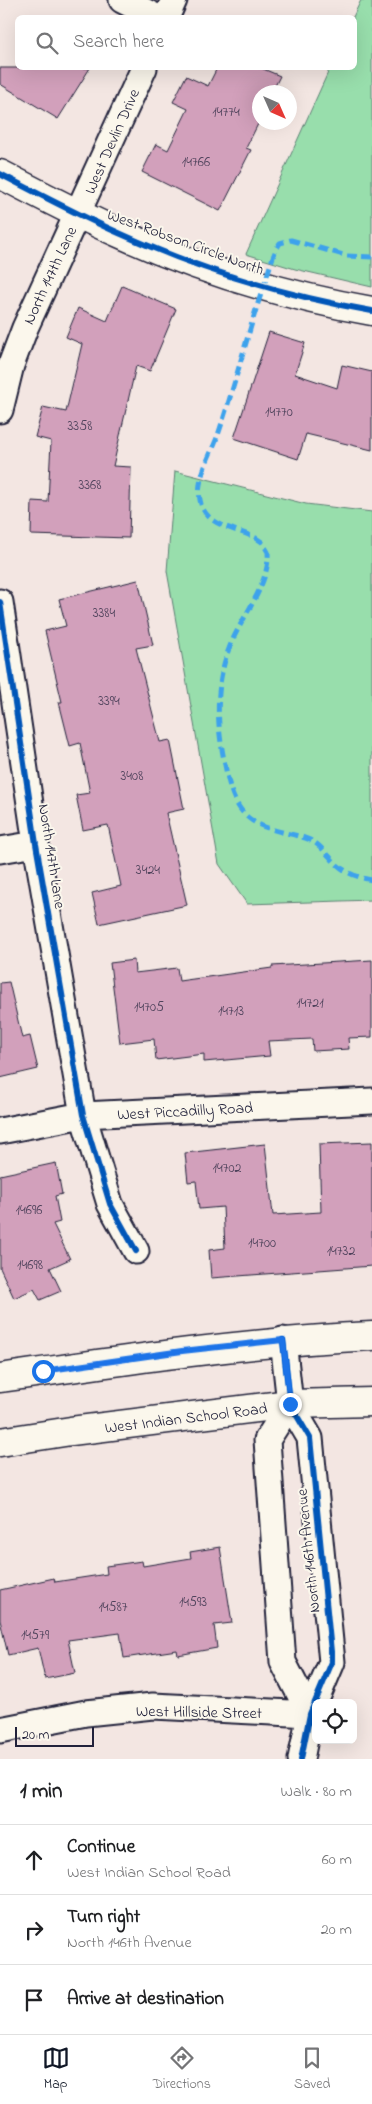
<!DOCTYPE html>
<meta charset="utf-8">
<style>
:root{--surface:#fff;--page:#f6f6f6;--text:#202124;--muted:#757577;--line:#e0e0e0;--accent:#111827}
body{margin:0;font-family:"Indie Flower",sans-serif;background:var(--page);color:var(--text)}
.controls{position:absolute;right:15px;bottom:15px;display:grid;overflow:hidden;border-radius:8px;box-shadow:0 5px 20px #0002}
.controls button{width:45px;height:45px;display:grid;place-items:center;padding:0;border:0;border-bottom:1px solid var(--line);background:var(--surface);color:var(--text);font:25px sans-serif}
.compass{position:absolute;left:252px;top:85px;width:45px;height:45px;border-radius:50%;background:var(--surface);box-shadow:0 5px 20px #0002;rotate:135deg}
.scale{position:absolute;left:15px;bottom:12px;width:79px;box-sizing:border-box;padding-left:5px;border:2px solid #22223b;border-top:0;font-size:14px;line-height:18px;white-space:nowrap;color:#22223b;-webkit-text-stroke:4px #fbf7ec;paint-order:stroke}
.stop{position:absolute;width:15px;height:15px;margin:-11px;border:4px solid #1a73e8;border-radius:50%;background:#fff}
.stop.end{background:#1a73e8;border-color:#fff;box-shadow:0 1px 5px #0008}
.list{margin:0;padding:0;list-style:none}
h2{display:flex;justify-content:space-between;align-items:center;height:65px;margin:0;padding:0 20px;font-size:21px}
h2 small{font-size:16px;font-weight:400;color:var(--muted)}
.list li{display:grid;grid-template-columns:32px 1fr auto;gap:15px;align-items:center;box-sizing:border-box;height:70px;padding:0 20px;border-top:1px solid var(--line)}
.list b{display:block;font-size:19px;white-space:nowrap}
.list p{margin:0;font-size:16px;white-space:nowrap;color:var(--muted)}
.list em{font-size:16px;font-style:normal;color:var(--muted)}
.icon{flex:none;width:28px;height:28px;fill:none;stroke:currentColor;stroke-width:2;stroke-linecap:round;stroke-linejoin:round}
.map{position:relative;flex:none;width:372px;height:1759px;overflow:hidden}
.search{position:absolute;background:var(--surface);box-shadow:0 5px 20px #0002;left:15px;right:15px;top:15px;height:55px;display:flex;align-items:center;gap:12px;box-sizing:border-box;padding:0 18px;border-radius:8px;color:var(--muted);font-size:19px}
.sheet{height:275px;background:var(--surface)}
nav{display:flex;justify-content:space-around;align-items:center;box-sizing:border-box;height:70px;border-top:1px solid var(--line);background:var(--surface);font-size:14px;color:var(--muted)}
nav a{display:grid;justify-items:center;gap:2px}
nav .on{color:var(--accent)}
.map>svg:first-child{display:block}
.green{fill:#98deac;stroke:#5d8074}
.building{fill:#d2a0bb;stroke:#22223b}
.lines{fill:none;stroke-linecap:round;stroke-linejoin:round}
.street-casing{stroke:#22223b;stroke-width:29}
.secondary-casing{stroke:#22223b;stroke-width:31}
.street{stroke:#fbf7ec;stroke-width:25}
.secondary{stroke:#fbf7ec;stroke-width:28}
.quiet{stroke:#3ea2ec;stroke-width:5;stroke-dasharray:10 5;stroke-linecap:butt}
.cycleway-casing{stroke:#fbf7ec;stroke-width:9}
.cycleway{stroke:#0057b8;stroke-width:6}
.route{stroke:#1a73e8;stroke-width:6}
.labels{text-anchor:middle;stroke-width:4;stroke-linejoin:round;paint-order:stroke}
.number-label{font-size:14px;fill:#4e425b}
.street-label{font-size:16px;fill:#22223b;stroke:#fbf7ec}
</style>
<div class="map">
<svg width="372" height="1759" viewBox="0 0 372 1759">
<rect width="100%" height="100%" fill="#f3e6e2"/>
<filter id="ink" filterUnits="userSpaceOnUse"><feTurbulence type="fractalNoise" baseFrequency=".02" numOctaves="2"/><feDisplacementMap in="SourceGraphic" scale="10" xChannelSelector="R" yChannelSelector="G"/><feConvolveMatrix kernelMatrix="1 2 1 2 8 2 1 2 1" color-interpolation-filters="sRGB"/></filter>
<g filter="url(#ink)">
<!-- green -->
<path class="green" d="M361,0H372V287L295,269L246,254L330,68H354L353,17Z
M175,471L306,504L372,512V900L247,904L219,864L167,571Z"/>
<!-- building -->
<path class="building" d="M0,68H90L58,119L0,84Z
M217,68H261L280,76L272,92H260V120L246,148L251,150L220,211L142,172L156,144L168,150L188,109L173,102L186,76L208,86Z
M122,286L176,309L150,371L136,366L113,466L131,467L129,538L31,535L32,501L48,502L51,441L35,437L43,407L66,412L82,344L66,337L78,308L107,321Z
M269,332L305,343L295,374L337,388L342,365L372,372V450L306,434L298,459L234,438Z
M138,580L153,645L136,648L160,742L170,740L184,809L166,813L187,905L99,924L92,893L121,886L108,825L83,830L76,795L90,793L80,743L70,746L59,702H62L45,631L66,626L59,599Z
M134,960L135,973L177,968L179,981L272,968V966L372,960V1037L348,1038L349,1049L313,1051L312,1039L268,1041L270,1056L204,1062V1054L156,1060L154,1039L120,1043L110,963Z
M9,982L22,1038L30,1036L38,1069L0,1078V983Z
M372,1142V1266L211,1278L209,1250L225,1248L223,1207L199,1209L196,1181L188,1182L185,1153L265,1144L273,1215L321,1212L319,1144Z
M56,1163L62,1194L55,1196L60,1222L53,1224L70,1259L50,1268L61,1291L40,1300L34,1289L14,1298L0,1268V1175Z
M220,1547L232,1623L214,1625L217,1648L178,1655L177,1650L124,1658L120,1633L68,1640L75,1673L45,1679L38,1648L8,1655L0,1620V1590L54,1578L55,1582L107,1574L106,1566L142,1561L143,1566L191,1558L190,1552Z"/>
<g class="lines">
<!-- street casing -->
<g class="street-casing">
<path id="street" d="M122,0L158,18
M166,18L174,0
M0,410L11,365L25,328L144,68
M0,602L36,844L83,1115L110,1204L136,1251
M0,850L36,844
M0,1131L83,1115L372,1101
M283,1340L290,1404L310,1438L332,1662L310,1714L301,1759
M290,1404L267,1440L283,1662L310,1714
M0,1730L86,1713L153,1706L310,1714"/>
</g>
<!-- secondary casing -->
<g class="secondary-casing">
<path id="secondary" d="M0,174C39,194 78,215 119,233C198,269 286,296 372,311
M0,1378C124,1360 247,1342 372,1336
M0,1442L71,1431L290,1404L372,1402"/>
</g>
<!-- street -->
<use href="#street" class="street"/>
<!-- secondary -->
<use href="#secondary" class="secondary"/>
<!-- quiet -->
<path class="quiet" d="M372,257L347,256L291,240L280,243C272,255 269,271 264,285C247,335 235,385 218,435C211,455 194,481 201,504C207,526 237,529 256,538L262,542L268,552C270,582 245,613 233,639C214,681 216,722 225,765C229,785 233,806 250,819C267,832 291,832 310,840C319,844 324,851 330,857C341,871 355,877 372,880"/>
<!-- cycleway casing -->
<g class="cycleway-casing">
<path id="cycleway" d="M0,174C39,194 78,215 119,233C198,269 286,296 372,311
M0,602L36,844L83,1115L110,1204L136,1251
M283,1340L290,1404L310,1438L332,1662L310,1714L301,1759"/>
</g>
<!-- cycleway -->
<use href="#cycleway" class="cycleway"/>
</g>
</g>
<g class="lines" filter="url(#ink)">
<!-- route -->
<path class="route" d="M43,1371L182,1351L283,1340L290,1404"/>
</g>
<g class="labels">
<!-- number labels -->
<g class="number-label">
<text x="226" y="116">14774</text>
<text x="196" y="166">14766</text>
<text x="279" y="416">14770</text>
<text x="80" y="430">3358</text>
<text x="90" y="489">3368</text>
<text x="104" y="617">3384</text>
<text x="109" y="705">3394</text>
<text x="132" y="780">3408</text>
<text x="148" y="874">3424</text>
<text x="310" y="1007">14721</text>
<text x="149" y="1011">14705</text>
<text x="231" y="1015">14713</text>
<text x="227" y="1172">14702</text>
<text x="29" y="1214">14696</text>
<text x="262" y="1247">14700</text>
<text x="341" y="1255">14732</text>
<text x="30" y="1269">14698</text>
<text x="193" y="1606">14593</text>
<text x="113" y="1611">14587</text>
<text x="35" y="1639">14579</text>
</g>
<!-- street labels -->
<g class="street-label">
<text transform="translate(111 141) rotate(-66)" y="6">West Devlin Drive</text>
<text transform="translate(186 241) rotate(20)" y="6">West Robson Circle North</text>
<text transform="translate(49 275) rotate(-65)" y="6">North 147th Lane</text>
<text transform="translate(53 856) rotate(81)" y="6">North 147th Lane</text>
<text transform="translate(185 1110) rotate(-3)" y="6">West Piccadilly Road</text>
<text transform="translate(186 1417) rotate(-7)" y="6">West Indian School Road</text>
<text transform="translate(307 1551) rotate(-96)" y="6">North 146th Avenue</text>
<text transform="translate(199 1711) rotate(1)" y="6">West Hillside Street</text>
</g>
</g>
</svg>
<div class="controls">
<button><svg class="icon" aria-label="locate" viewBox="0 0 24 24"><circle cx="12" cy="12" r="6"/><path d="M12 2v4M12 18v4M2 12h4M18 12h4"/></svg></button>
</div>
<svg class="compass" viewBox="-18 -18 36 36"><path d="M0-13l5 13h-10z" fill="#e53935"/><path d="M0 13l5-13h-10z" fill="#757577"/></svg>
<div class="scale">20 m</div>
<div class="stop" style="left:43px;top:1371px"></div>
<div class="stop end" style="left:290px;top:1404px"></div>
<div class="search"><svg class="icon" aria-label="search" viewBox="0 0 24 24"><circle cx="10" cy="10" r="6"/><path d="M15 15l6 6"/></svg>Search here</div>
</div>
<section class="sheet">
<h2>1 min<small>Walk · 80 m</small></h2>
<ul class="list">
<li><svg class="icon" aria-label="ahead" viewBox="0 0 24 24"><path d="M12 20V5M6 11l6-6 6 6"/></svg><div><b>Continue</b><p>West Indian School Road</p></div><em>60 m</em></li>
<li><svg class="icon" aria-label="right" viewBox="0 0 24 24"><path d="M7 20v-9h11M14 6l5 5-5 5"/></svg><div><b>Turn right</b><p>North 146th Avenue</p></div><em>20 m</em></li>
<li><svg class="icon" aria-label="arrive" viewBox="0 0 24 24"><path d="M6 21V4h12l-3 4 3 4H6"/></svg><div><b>Arrive at destination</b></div></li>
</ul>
</section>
<nav>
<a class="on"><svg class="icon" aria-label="map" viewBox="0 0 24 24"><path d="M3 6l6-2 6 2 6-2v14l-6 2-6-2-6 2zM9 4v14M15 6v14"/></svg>Map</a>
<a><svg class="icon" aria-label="directions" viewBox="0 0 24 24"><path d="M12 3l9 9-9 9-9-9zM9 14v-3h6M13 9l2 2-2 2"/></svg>Directions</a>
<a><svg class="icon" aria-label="saved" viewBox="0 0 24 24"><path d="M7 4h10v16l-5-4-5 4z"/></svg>Saved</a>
</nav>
